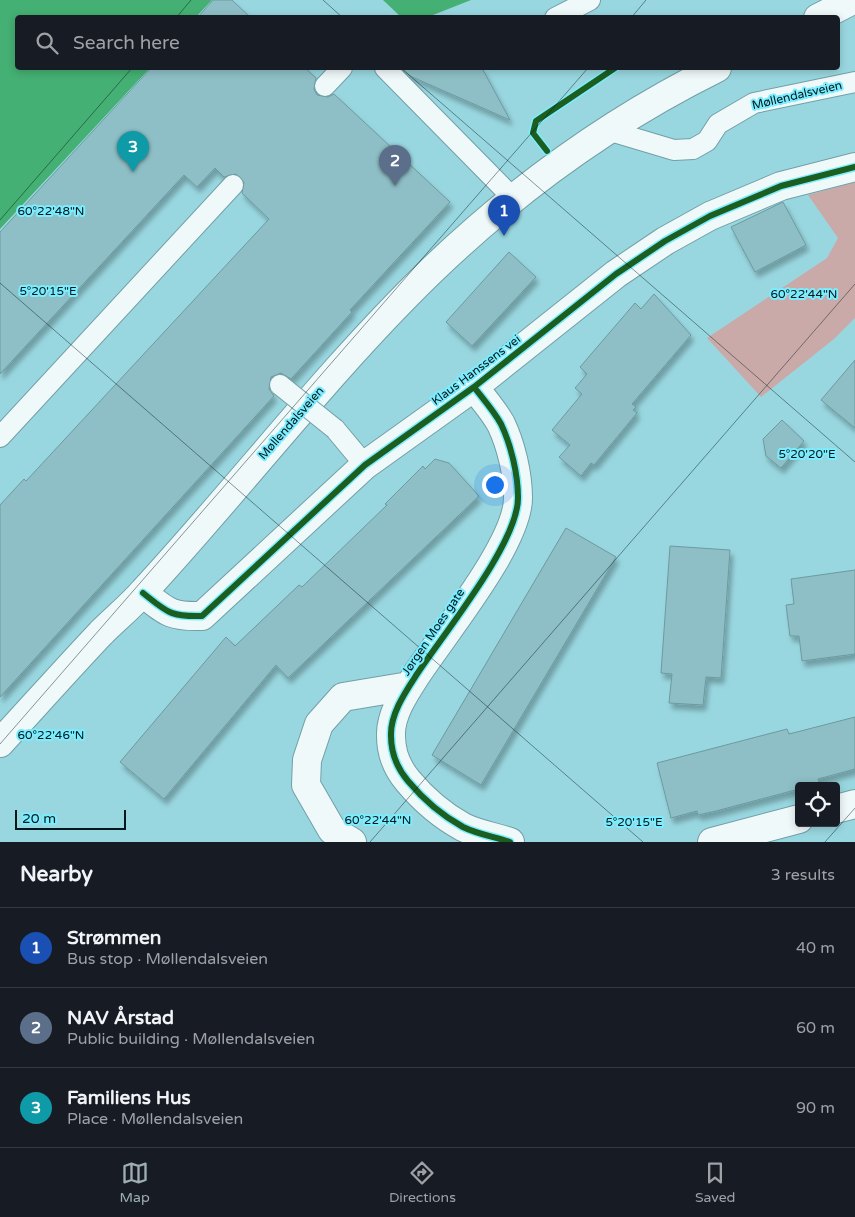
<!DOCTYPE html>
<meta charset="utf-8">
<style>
:root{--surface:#171b24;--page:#242831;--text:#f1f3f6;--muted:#9ea1a6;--line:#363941;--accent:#9dafb3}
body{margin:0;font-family:"Varela Round",sans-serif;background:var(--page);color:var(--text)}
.controls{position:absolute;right:15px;bottom:15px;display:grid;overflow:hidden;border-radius:5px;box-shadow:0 2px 8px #0003}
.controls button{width:45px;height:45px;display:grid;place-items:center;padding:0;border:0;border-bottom:1px solid var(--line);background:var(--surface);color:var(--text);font:25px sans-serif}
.scale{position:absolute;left:15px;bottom:12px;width:111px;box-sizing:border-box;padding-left:5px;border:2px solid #01181c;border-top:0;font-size:14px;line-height:18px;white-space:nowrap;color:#01181c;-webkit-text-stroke:4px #7bedfe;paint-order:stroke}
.you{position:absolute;left:494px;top:484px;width:18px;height:18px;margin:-12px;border:4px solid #fff;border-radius:50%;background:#1a73e8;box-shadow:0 0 0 8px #1a73e833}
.badge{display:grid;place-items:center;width:32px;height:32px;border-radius:50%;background:var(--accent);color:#fff;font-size:16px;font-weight:700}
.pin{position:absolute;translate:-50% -41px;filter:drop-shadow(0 1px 2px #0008)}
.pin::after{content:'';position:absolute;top:26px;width:18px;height:15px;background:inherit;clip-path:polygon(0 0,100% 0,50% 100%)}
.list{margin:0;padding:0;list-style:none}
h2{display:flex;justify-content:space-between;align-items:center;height:65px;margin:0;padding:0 20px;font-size:21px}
h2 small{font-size:16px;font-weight:400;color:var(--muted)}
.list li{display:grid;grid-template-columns:32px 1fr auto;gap:15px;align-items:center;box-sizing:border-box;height:80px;padding:0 20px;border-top:1px solid var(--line)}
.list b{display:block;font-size:19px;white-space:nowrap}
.list p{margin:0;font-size:16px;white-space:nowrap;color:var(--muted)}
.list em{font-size:16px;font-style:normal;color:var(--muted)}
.icon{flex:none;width:28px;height:28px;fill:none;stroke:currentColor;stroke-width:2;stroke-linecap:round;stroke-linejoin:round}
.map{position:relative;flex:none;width:855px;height:842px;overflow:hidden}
.search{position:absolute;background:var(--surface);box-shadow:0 2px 8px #0003;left:15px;right:15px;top:15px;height:55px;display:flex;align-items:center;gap:12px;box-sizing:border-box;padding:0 18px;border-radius:5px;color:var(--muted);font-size:19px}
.sheet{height:305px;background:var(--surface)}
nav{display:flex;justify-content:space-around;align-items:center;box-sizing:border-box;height:70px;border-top:1px solid var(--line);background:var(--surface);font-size:14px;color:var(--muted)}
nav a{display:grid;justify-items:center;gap:2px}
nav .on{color:var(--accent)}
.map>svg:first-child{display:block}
.forest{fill:#caaaa8}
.water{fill:#45b073}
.building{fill:#8ebfc6;stroke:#6c9aa0;filter:url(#shadow)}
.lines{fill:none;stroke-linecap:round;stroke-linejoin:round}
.lane-casing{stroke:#729fa6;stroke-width:22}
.street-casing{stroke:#729fa6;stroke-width:30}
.secondary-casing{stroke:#729fa6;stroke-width:30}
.lane{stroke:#f0f9fa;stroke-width:20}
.street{stroke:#f0f9fa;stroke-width:28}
.secondary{stroke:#f0f9fa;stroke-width:28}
.lane-bridge-casing{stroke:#729fa6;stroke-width:22;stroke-linecap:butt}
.lane-bridge{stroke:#f0f9fa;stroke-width:20}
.cycleway-casing{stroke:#7bedfe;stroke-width:9}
.cycleway{stroke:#1b5e20;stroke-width:6}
.ticks{fill:none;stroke:#01181c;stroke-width:1;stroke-opacity:0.45}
.labels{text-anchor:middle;stroke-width:4;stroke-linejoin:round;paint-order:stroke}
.street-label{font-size:12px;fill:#01181c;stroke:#7bedfe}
.ticks-label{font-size:12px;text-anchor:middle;fill:#01181c;stroke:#7bedfe;stroke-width:4;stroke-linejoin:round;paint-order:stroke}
</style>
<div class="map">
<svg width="855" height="842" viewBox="0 0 855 842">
<defs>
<filter id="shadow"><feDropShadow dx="3" dy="5.5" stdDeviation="2.5" flood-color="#0004"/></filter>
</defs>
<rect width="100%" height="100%" fill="#99d7e0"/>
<!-- forest -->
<path class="forest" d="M855,182V318L834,339L761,397L707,338L827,258L838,238L808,195Z"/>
<!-- water -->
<path class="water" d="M0,0H212L196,17L18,18V68H150L0,229Z
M383,0H471L428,17L402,18Z"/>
<!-- building -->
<path class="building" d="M213,0H232L251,18H197Z
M151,68H305L316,78L314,89L317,95L328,97L334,94L450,202L350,310L352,312L291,379L281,373L271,377L269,389L274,396L0,697V505L24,479L26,481L269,219L242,193L244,182L236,174L224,177L215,168L197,187L184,175L0,374V232Z
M401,68H482L510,120L410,76Z
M783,202L806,245L755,272L731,227Z
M509,252L536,277L472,346L446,322Z
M654,294L691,335L632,404L636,407L633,410L637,413L594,465L591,463L581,476L559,457L570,445L552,430L582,394L575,388L587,374L580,367L635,303L641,309Z
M855,360V428L821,400Z
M782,420L804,441L781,468L766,456L763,439Z
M435,459L449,463L479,496L288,678L276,665L164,799L120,762L226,637L235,646L299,585L302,587L387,505L385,504L423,466L425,469Z
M566,528L616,557L481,785L432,755Z
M670,546L730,550L721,678L706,677L703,705L669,703L672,674L661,673Z
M855,570V654L802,661L799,636H790L786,605L794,604L791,579Z
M855,717V769L818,779L819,784L799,786V789L716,811L698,815L697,811L671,818L657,763L787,729L789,734Z"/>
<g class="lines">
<!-- lane casing -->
<g class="lane-casing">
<path id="lane" d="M555,18L590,0
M385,68L514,199
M325,86L342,68
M607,130L674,150L693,149L707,141L718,124L754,103L855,82
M335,429L365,465
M0,437L233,185"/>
</g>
<!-- street casing -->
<g class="street-casing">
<path id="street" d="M474,387C483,399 494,411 501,424C511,445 518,474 518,498C518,543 444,633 417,674C406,691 390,714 391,736C391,753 397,768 408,781C423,799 443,816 463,827C477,834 495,837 510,842
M143,593C167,612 170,617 202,616L365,465L474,387L616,274L665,241L710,216L781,186L855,167
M836,809L855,804
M352,842L332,830L306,785L307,760L319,724L343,697L409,686
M712,842L799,819"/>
</g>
<!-- secondary casing -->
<g class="secondary-casing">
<path id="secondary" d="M818,18L853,0
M0,743C34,706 67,669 101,633C115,619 131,606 144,591C241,486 327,372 430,272C514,191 612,120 717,68"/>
</g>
<!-- lane -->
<use href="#lane" class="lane"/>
<!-- street -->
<use href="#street" class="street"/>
<!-- secondary -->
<use href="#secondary" class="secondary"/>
<!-- lane-bridge casing -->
<g class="lane-bridge-casing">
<path id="lane-bridge" d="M280,385L335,429"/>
</g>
<!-- lane-bridge -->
<use href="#lane-bridge" class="lane-bridge"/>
<!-- cycleway casing -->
<g class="cycleway-casing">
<path id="cycleway" d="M547,151L533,133L536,121L615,68
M474,387C483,399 494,411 501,424C511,445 518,474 518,498C518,543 444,633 417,674C406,691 390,714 391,736C391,753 397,768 408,781C423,799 443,816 463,827C477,834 495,837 510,842
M143,593C167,612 170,617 202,616L365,465L474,387L616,274L665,241L710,216L781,186L855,167"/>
</g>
<!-- cycleway -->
<use href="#cycleway" class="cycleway"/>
</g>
<!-- ticks -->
<path class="ticks" d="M323,0L343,18M176,18L191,0M631,18L646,0M401,68L855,462M0,220L132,68M0,283L643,842M0,744L588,68M370,842L855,284M825,842L855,808"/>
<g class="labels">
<!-- street labels -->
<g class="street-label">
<text transform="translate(797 95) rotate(-13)" y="4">Møllendalsveien</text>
<text transform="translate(476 370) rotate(-37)" y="4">Klaus Hanssens vei</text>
<text transform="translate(291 423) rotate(-49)" y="4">Møllendalsveien</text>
<text transform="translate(433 632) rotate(-56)" y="4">Jørgen Moes gate</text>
</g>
</g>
<g class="ticks-label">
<text x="51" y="215">60°22'48"N</text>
<text x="48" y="295">5°20'15"E</text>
<text x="804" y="298">60°22'44"N</text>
<text x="807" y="458">5°20'20"E</text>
<text x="51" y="739">60°22'46"N</text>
<text x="378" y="824">60°22'44"N</text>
<text x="634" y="826">5°20'15"E</text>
</g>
</svg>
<div class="controls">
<button><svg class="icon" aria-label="locate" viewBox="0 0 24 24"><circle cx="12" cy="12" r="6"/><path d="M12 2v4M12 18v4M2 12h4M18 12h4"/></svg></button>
</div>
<div class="scale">20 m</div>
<div class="you"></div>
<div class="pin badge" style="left:504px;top:236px;background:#1a4fb4">1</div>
<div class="pin badge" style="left:395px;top:186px;background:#5c6f8a">2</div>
<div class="pin badge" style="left:133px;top:172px;background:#0f9aa8">3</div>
<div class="search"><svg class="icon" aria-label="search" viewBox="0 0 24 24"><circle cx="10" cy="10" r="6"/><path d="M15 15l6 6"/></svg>Search here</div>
</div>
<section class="sheet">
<h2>Nearby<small>3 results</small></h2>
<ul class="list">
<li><span class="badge" style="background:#1a4fb4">1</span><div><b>Strømmen</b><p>Bus stop · Møllendalsveien</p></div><em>40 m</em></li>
<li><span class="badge" style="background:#5c6f8a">2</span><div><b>NAV Årstad</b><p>Public building · Møllendalsveien</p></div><em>60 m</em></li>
<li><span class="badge" style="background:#0f9aa8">3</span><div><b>Familiens Hus</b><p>Place · Møllendalsveien</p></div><em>90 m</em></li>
</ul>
</section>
<nav>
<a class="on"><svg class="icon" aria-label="map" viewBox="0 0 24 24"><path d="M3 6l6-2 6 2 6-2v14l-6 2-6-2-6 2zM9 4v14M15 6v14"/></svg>Map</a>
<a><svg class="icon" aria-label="directions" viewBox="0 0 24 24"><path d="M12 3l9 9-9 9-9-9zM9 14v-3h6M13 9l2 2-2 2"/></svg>Directions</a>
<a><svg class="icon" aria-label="saved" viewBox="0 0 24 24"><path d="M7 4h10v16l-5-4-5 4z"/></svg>Saved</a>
</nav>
